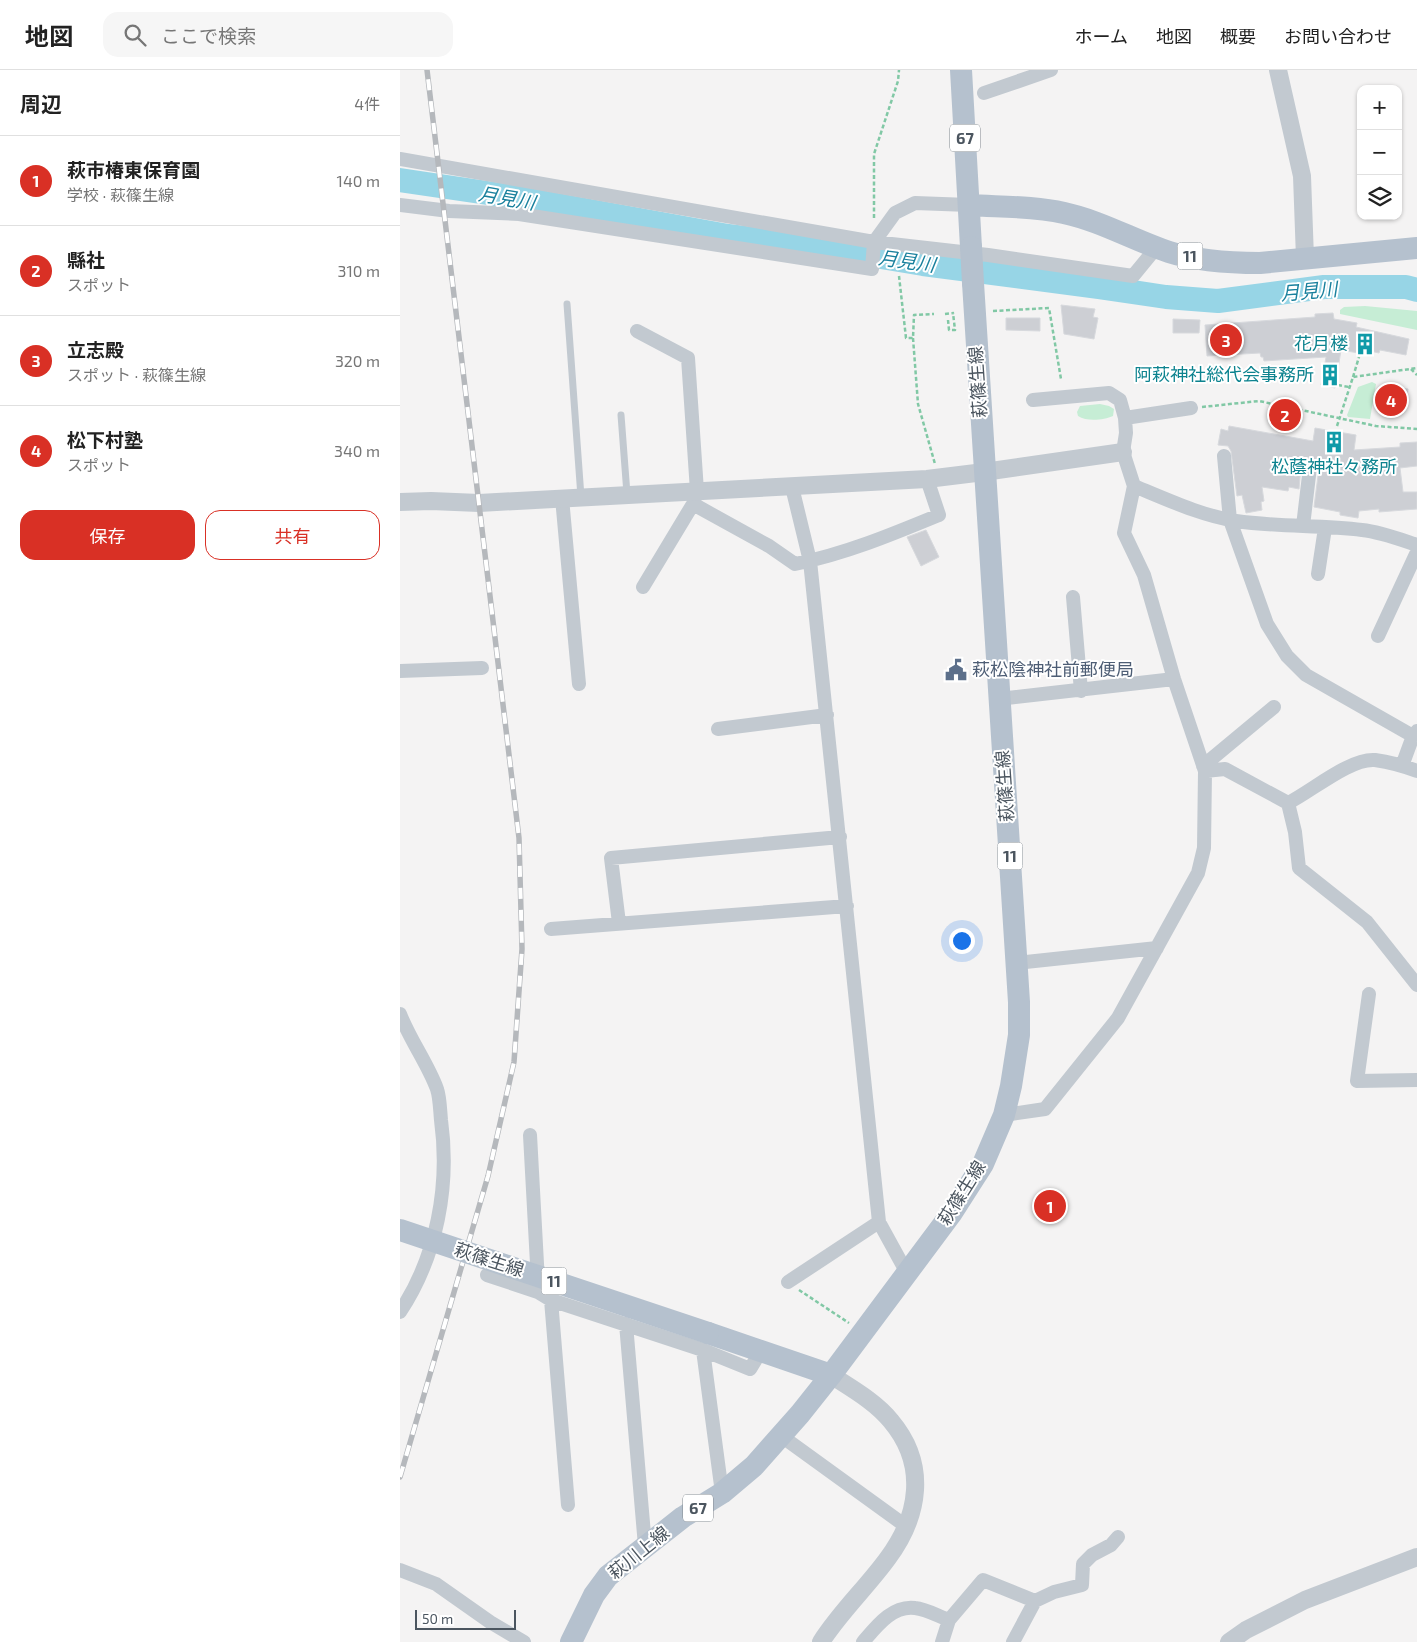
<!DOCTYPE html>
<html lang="ja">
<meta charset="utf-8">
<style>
:root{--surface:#fff;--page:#f6f6f6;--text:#222;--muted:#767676;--line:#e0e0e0;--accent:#d93025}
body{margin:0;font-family:"Exo 2","Noto Sans JP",sans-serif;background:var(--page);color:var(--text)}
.controls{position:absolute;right:15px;top:15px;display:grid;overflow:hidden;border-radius:10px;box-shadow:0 1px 4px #0004}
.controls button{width:45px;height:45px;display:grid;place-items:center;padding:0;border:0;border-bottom:1px solid var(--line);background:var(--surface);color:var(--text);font:25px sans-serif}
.scale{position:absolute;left:15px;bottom:12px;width:101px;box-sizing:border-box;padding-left:5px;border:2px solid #4b555f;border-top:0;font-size:14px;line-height:18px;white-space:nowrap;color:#4b555f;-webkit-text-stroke:4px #fff;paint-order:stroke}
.you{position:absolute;left:561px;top:870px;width:18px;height:18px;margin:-12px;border:4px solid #fff;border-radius:50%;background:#1a73e8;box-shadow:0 0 0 8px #1a73e833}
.badge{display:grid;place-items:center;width:32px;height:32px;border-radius:50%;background:var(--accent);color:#fff;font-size:16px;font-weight:700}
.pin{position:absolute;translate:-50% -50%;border:2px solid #fff;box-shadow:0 1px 5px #0006}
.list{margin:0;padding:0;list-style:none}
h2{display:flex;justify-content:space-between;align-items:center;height:65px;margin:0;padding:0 20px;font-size:21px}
h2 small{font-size:16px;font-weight:400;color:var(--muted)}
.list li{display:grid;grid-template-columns:32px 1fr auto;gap:15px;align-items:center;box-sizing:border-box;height:90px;padding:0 20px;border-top:1px solid var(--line)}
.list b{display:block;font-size:19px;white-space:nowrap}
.list p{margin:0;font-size:16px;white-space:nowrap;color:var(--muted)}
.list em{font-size:16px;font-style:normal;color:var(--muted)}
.actions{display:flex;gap:10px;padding:15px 20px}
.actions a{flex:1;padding:11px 0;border:1px solid var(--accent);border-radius:15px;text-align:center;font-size:18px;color:var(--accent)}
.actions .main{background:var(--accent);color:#fff}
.icon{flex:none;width:28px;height:28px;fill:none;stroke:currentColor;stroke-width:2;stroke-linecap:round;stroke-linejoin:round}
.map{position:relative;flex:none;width:1017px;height:1572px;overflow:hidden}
header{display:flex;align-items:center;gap:30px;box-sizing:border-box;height:70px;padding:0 25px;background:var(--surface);border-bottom:1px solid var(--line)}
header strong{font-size:24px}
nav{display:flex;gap:28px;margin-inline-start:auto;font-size:18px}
.search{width:350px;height:45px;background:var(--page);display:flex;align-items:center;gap:12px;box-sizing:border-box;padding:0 18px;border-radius:15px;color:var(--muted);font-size:19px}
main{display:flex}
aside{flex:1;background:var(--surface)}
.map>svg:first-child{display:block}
.green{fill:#c6edd5}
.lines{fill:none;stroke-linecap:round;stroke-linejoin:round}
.river{stroke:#97d5e6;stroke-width:24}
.building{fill:#cdcfd4;stroke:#d7d9dd}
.path{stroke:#81c8a5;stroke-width:2.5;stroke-dasharray:4 2.5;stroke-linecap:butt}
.service{stroke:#c2c9d0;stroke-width:7}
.minor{stroke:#c2c9d0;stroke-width:14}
.tertiary{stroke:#c2c9d0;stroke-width:18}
.primary{stroke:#b5c1ce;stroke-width:22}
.rail-casing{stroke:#b5b8bc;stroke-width:5.5}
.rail{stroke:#fff;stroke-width:4;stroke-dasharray:11;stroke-linecap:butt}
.primary-bridge{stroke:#b5c1ce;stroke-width:22}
.labels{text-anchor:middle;stroke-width:4;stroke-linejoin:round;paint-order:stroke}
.shield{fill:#fff;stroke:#81888f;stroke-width:1}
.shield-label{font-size:16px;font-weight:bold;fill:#4b555f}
.culture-label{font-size:18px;fill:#0d838f;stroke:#fff;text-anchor:end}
.street-label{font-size:18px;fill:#4b555f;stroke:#fff}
.service-label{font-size:18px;fill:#4e5e75;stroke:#fff;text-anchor:start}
.water-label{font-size:19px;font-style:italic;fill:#19809d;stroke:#fff}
</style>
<header>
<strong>地図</strong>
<div class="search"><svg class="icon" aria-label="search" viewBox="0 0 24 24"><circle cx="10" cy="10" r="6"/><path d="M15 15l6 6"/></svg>ここで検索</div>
<nav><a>ホーム</a><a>地図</a><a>概要</a><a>お問い合わせ</a></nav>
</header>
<main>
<aside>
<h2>周辺<small>4件</small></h2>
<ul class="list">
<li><span class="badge">1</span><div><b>萩市椿東保育園</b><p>学校 · 萩篠生線</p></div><em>140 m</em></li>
<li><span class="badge">2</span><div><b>縣社</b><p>スポット</p></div><em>310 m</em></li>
<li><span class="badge">3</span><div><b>立志殿</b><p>スポット · 萩篠生線</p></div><em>320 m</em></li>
<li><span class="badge">4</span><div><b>松下村塾</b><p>スポット</p></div><em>340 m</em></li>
</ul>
<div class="actions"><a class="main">保存</a><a>共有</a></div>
</aside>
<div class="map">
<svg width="1017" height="1572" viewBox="0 0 1017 1572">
<rect width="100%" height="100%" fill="#f4f3f3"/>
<!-- green -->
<path class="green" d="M965,236L1017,241V260L940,244V240L944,237Z
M972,312L976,314L970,349L948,347L947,345L958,317Z
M700,334L709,336L714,339L713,346C704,350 687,352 678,346L677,342L680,336Z"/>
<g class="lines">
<!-- river -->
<path class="river" d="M0,110L101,125L328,166L427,178L523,194L699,217L766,227L818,231L924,217H1006L1017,220"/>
</g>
<!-- building -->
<path class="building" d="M661,235L695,239L693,247L698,248L694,269L664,264Z
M933,243L934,249L957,253L956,257L1009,269L1006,285L980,280L979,283L965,280L964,284L941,280L935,318L921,315L926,287L864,291L863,287H861L860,283L807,286L805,255L915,247V244Z
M606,248H640V261L606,260Z
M773,249L800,250L799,263H773Z
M994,318L1008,319L1006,334H996V340L981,339L982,327H993Z
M829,356L913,371L915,358L956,365L954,380L1000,377V373L1017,372V396L1000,398L1003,422H1017V439L979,442V439L959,441L958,448L940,445V442L914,437L919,398L916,390L911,388L903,391L901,396L899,419L889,417L888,421L862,417L864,431L861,432L862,440L846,443L842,425L837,426L831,381L828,376L818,375L821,359L828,361Z
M526,460L539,487L521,496L507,467Z"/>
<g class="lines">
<!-- path -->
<path class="path" d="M474,148V84L498,11L499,0
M499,206L506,268H513L514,245L534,244
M593,241L649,238L661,309
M545,244L554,243
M548,250L549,260H555L553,243
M513,268L518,334L535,394
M1011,299L1017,305
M953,307L959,287
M938,315L949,317
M802,337L859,331L976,356L1017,359
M937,356L953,307L1017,298
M399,1220L449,1253"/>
<!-- service -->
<path class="service" d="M167,234L181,427
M221,345L227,424"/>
<!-- minor -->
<path class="minor" d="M584,23L651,0
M0,89L474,172L588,185L733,206L756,178
M0,135L49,141L119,144L472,199L474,172L495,143L515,133L569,135
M237,261L288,288L297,421L293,434L369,476L395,494C445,484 493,464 539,445L527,409
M633,330L709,323L720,330L725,348L726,363L723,382L734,416C766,429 802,446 836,451C877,457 920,455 962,460C981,462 999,469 1017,475
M725,348L791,338
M824,386L830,450L867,554L887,586L906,605L1013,666
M392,417L410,491L479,1152L507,1203
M162,428L179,614
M903,456L910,397
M918,504L925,458
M243,517L293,434
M673,527L681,621
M978,566L1017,482
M0,601L82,598
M599,629L774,609
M318,659L427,645
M803,696L874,637
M1002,696L1013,666L1017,661
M805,701L825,699L888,733L895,762L899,798L967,852L1017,915
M888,733C912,721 950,688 975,690C989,692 1004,696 1017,701
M219,853L211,788L440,767
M151,859L447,836
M616,893L757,878
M969,924L957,1011L1017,1010
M0,944C10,970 28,994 37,1019C40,1028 40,1040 41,1050C50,1116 37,1186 0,1242
M604,1045L645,1039L718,948L798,803L804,778L805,701L774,609L744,505L724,463L734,416
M130,1065L138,1212
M87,1205L138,1222L151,1230L303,1280L350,1299L361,1281
M388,1212L479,1152
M151,1230L168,1435
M226,1254L245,1476
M303,1280L322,1423
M380,1365L507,1457
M0,1500L36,1514L90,1552L124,1572
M549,1550L583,1510L635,1531
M463,1572C476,1557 492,1535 515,1538C526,1539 538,1546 549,1550L542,1572
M613,1572L635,1531L654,1522L682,1515L683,1494L692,1485L711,1475L718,1467"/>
<!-- tertiary -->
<path class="tertiary" d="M878,0L902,106L905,188
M0,432L31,431L79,433L527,409L584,402L723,382
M421,1572C440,1542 467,1517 488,1488C519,1446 528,1395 491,1351C476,1332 451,1318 431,1305
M829,1572L846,1560L905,1530L1017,1487"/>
<!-- primary -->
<path class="primary" d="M561,0L571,177
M569,135C600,137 634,136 664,143C701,151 733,170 769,182C797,191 830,193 860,193L1017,178
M308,1263L431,1305
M171,1572L194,1525L208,1506L283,1447L322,1423L354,1396L400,1344L431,1305L551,1144L583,1094L604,1045L611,1016L619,965V932L573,213"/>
<!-- rail casing -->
<g class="rail-casing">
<path id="rail" d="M0,1407L88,1106L114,992L122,879L119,768L27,0"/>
</g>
<!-- rail -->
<use href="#rail" class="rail"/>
<!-- primary-bridge -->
<path class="primary-bridge" d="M571,177L573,213
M0,1160L308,1263"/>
</g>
<!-- icons -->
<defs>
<g id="building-bare" transform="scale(1.725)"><path d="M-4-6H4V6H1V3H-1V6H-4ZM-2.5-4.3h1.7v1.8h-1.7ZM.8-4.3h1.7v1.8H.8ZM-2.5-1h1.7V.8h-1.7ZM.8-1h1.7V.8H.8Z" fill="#0f9aa8" stroke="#fff" stroke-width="2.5" paint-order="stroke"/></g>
<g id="civic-bare" transform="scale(1.725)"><path d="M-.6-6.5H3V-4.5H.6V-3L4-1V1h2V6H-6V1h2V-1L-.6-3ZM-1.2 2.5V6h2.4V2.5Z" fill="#5c6f8a" stroke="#fff" stroke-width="2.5" paint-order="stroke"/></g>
</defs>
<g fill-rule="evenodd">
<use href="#building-bare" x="965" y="274"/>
<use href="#building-bare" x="930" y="305"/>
<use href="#building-bare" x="934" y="372"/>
<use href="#civic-bare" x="556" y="600"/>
</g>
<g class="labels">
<!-- shield labels -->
<g class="shield">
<rect x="550" y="54.5" width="30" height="27" rx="4"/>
<rect x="777.5" y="172.5" width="25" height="27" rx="4"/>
<rect x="597.5" y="772.5" width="25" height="27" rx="4"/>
<rect x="141.5" y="1197.5" width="25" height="27" rx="4"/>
<rect x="283" y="1424.5" width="30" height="27" rx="4"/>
</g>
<g class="shield-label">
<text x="565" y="74">67</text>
<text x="790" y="192">11</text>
<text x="610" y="792">11</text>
<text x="154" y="1217">11</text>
<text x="298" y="1444">67</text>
</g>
<!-- culture labels -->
<g class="culture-label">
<text x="948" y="280">花月楼</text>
<text x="914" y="311">阿萩神社総代会事務所</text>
<text x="934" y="403" text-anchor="middle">松蔭神社々務所</text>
</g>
<!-- street labels -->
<g class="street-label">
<text transform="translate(578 312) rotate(-94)" y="6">萩篠生線</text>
<text transform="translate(605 716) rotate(-94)" y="6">萩篠生線</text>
<text transform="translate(562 1123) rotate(-58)" y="6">萩篠生線</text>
<text transform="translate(89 1190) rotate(18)" y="6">萩篠生線</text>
<text transform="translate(239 1483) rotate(-39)" y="6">萩川上線</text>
</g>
<!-- service labels -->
<g class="service-label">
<text x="572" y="606">萩松陰神社前郵便局</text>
</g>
<!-- water labels -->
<g class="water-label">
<text transform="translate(107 128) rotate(10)" y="7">月見川</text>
<text transform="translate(507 191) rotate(8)" y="7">月見川</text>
<text transform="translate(909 221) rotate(-5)" y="7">月見川</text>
</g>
</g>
</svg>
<div class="controls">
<button>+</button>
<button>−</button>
<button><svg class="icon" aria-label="layers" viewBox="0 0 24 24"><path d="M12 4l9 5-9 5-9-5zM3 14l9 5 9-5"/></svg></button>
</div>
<div class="scale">50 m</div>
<div class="you"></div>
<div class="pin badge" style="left:650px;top:1136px">1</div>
<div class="pin badge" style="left:885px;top:345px">2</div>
<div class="pin badge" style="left:826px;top:270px">3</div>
<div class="pin badge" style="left:991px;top:330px">4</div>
</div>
</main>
